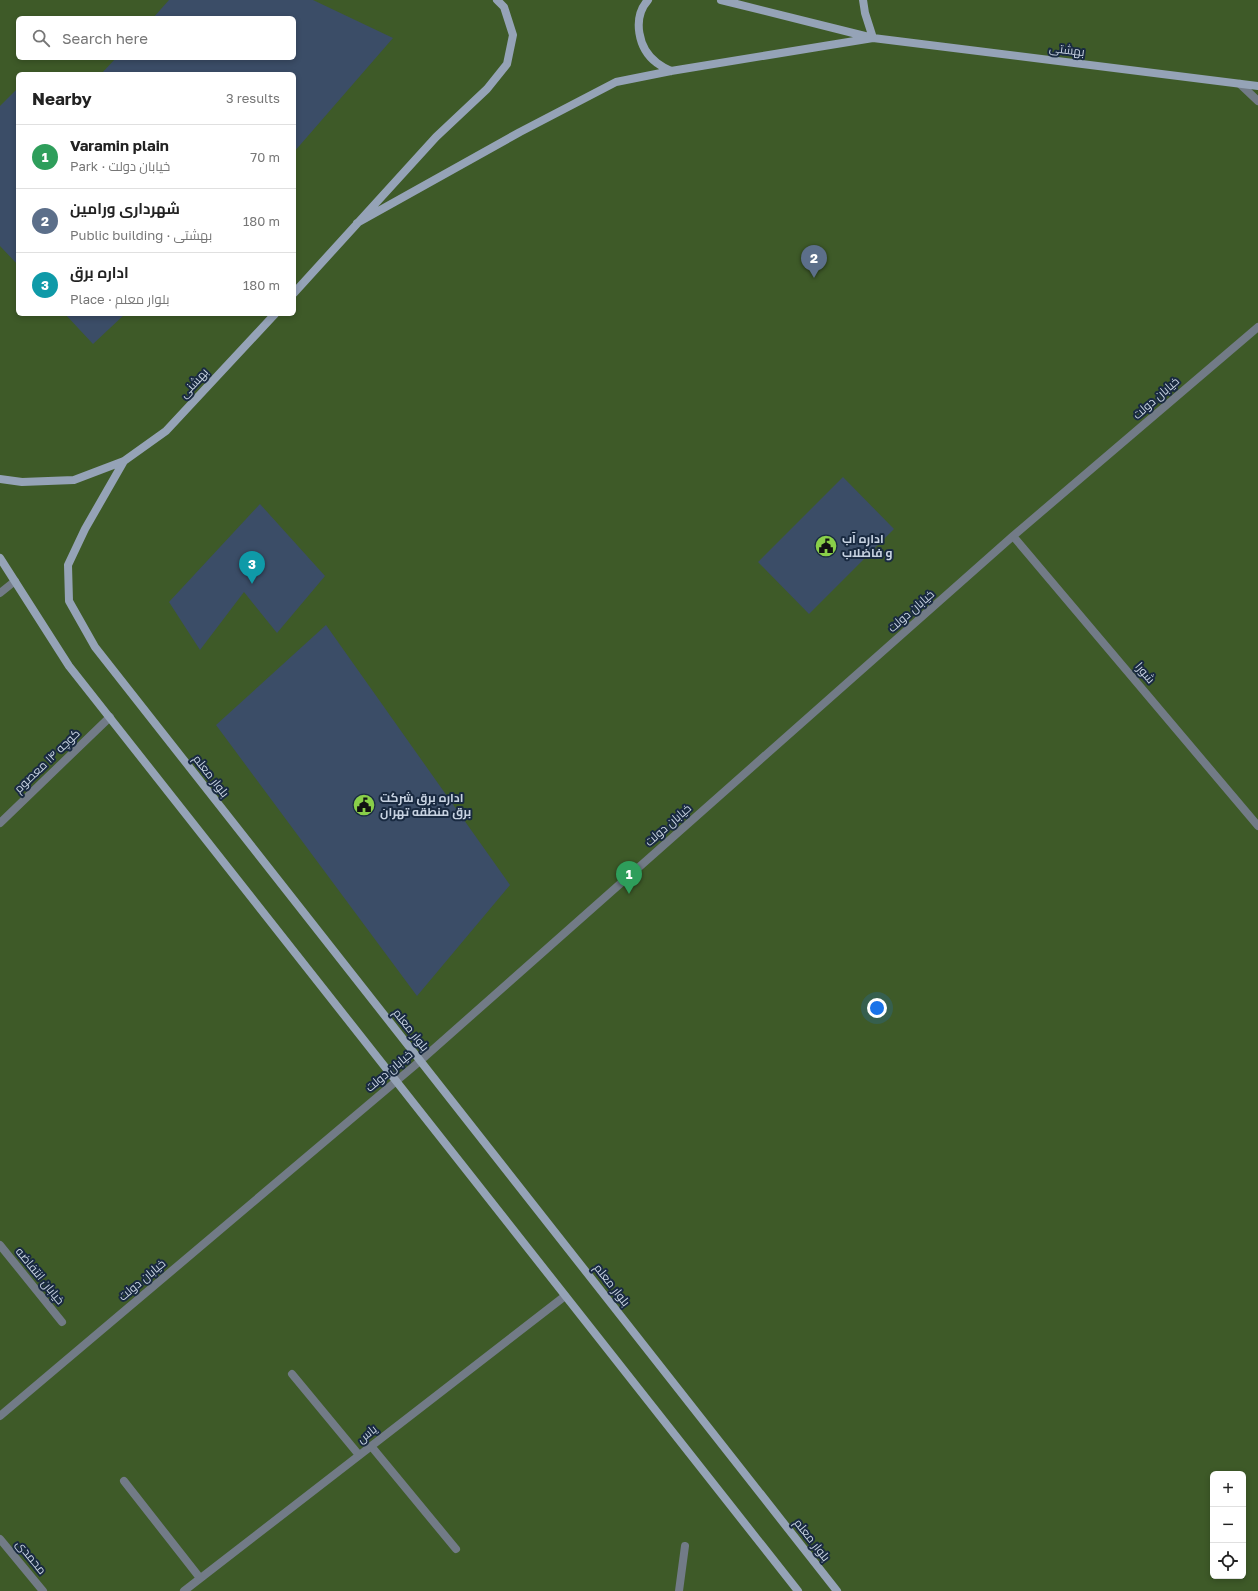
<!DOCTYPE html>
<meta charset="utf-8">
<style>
:root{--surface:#fff;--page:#f2f2f2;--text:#222;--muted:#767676;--line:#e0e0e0;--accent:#507034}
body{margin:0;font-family:"Golos Text",Cairo,sans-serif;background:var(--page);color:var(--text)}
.controls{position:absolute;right:12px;bottom:12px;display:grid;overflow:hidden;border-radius:6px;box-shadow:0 2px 6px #0003}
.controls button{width:36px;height:36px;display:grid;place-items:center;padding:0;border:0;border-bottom:1px solid var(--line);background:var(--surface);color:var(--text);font:20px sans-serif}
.you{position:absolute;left:877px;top:1008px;width:14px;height:14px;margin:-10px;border:3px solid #fff;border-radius:50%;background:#1a73e8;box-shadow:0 0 0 6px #1a73e833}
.badge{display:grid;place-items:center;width:26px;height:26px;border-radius:50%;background:var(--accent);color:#fff;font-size:13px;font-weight:700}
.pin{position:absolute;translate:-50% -33px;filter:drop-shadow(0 1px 2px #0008)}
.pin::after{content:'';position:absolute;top:21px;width:14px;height:12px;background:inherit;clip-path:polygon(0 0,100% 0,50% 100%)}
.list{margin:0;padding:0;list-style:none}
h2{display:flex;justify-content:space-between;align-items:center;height:52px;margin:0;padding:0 16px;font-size:17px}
h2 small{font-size:13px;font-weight:400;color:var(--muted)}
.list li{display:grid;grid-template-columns:26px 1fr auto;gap:12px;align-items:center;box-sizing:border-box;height:64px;padding:0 16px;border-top:1px solid var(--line)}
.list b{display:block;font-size:15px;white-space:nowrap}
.list p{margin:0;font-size:13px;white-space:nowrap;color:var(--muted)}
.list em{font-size:13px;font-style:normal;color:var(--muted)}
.icon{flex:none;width:22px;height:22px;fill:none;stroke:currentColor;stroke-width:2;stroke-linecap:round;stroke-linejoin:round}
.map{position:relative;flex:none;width:1258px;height:1591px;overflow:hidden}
.search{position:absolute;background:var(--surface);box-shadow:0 2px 6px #0003;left:16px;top:16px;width:280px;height:44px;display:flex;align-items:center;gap:10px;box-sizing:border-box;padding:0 14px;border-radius:6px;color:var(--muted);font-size:15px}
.panel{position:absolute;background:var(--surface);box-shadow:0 2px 6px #0003;left:16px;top:72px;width:280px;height:244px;border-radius:6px}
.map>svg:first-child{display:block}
.green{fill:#3e5a28;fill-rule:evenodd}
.building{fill:#3b4d67}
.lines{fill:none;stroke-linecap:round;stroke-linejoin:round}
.minor{stroke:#727b87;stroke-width:8}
.tertiary{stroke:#727b87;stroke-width:8}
.secondary{stroke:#95a3b7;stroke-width:8}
.labels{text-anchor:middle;stroke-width:4;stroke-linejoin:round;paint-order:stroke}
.street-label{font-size:12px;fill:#c7d2e1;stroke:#192a41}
.poi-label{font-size:12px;font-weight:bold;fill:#c7d2e1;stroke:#192a41;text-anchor:start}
</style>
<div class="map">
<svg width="1258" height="1591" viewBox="0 0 1258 1591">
<rect width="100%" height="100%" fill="#22344c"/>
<!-- green -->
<path class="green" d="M0,0H1258V1591H0ZM18,18H294V58H18ZM18,74H294V314H18ZM1213,1474H1243V1576H1213Z"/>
<!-- building -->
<path class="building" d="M169,0H313L393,38L294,152V74H101L116,58H294V18H153Z
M16,90L18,92V265L0,246V106Z
M65,314H125L93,344Z
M843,477L894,529L809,614L758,562Z
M260,504L325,576L277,633L244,592L200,650L169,602Z
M326,625L510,885L417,996L216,725Z"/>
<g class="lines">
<!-- minor -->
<path class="minor" d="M0,593L15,581
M0,823L110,717
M0,1245L62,1322
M292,1374L359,1455
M371,1446L456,1549
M124,1481L200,1578
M0,1539L43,1591
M184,1591L565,1296
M679,1591L685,1546"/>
<!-- tertiary -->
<path class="tertiary" d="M1240,84L1258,101
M1013,536L1258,826
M0,1416L420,1061L1013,536L1258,327"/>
<!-- secondary -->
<path class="secondary" d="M648,0C632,18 638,49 657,63C661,66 666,69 671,71
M721,0L873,38L1258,86
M863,0L865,13L873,38
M357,223L520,132L616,82L671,71L873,38
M294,293L436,137L487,89L507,64L513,35L504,7L497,0
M124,461L85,529L68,565L69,601L95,647L837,1591
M0,479L22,482L74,480L124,461L166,431L275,314
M0,558L69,666L798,1591"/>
</g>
<!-- icons -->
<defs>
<g id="civic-disc" transform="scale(1.15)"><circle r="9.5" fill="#89cf49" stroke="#192a41"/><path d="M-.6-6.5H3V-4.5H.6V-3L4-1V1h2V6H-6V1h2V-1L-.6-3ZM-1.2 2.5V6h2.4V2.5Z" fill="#111"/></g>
</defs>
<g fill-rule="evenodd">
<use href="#civic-disc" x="826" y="546"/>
<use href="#civic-disc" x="364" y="805"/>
</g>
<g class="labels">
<!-- street labels -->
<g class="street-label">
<text transform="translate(1067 50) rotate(7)" y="4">بهشتی</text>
<text transform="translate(194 383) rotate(-47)" y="4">بهشنی</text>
<text transform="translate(1156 398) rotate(-41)" y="4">خیابان دولت</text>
<text transform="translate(911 611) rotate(-41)" y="4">خیابان دولت</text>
<text transform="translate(1145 673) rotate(50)" y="4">شورا</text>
<text transform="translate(47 761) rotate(-44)" y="4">کوچه ۱۴ معصوم</text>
<text transform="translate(211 776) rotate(52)" y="4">بلوار معلم</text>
<text transform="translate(668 825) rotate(-41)" y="4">خیابان دولت</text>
<text transform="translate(411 1030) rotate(52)" y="4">بلوار معلم</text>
<text transform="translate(389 1071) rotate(-40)" y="4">خیابان دولت</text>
<text transform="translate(40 1276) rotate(51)" y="4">خیابان انتفاضه</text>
<text transform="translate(142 1280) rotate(-40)" y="4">خیابان دولت</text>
<text transform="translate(612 1285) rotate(52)" y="4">بلوار معلم</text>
<text transform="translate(367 1434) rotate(-38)" y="4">یاس</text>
<text transform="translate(812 1540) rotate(52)" y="4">بلوار معلم</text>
<text transform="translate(31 1557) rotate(51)" y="4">محمدی</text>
</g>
<!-- poi labels -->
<g class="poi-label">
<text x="842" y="543">اداره آب<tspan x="842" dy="14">و فاضلاب</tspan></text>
<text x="380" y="802">اداره برق شرکت<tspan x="380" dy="14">برق منطقه تهران</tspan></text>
</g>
</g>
</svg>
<div class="controls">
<button>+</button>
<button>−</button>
<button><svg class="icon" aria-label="locate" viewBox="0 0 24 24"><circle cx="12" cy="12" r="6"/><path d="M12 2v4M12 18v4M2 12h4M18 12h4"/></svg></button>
</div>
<div class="you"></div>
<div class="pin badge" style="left:629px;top:894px;background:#2e9e5b">1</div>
<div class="pin badge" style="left:814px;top:278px;background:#5c6f8a">2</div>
<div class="pin badge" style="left:252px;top:584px;background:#0f9aa8">3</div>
<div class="search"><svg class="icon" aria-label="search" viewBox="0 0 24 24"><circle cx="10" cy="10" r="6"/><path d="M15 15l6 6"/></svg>Search here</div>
<section class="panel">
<h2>Nearby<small>3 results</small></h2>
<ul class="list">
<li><span class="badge" style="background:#2e9e5b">1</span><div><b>Varamin plain</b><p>Park · خیابان دولت</p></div><em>70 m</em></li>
<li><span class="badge" style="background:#5c6f8a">2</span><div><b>شهرداری ورامین</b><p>Public building · بهشتی</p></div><em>180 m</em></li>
<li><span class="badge" style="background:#0f9aa8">3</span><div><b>اداره برق</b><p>Place · بلوار معلم</p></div><em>180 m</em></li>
</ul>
</section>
</div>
